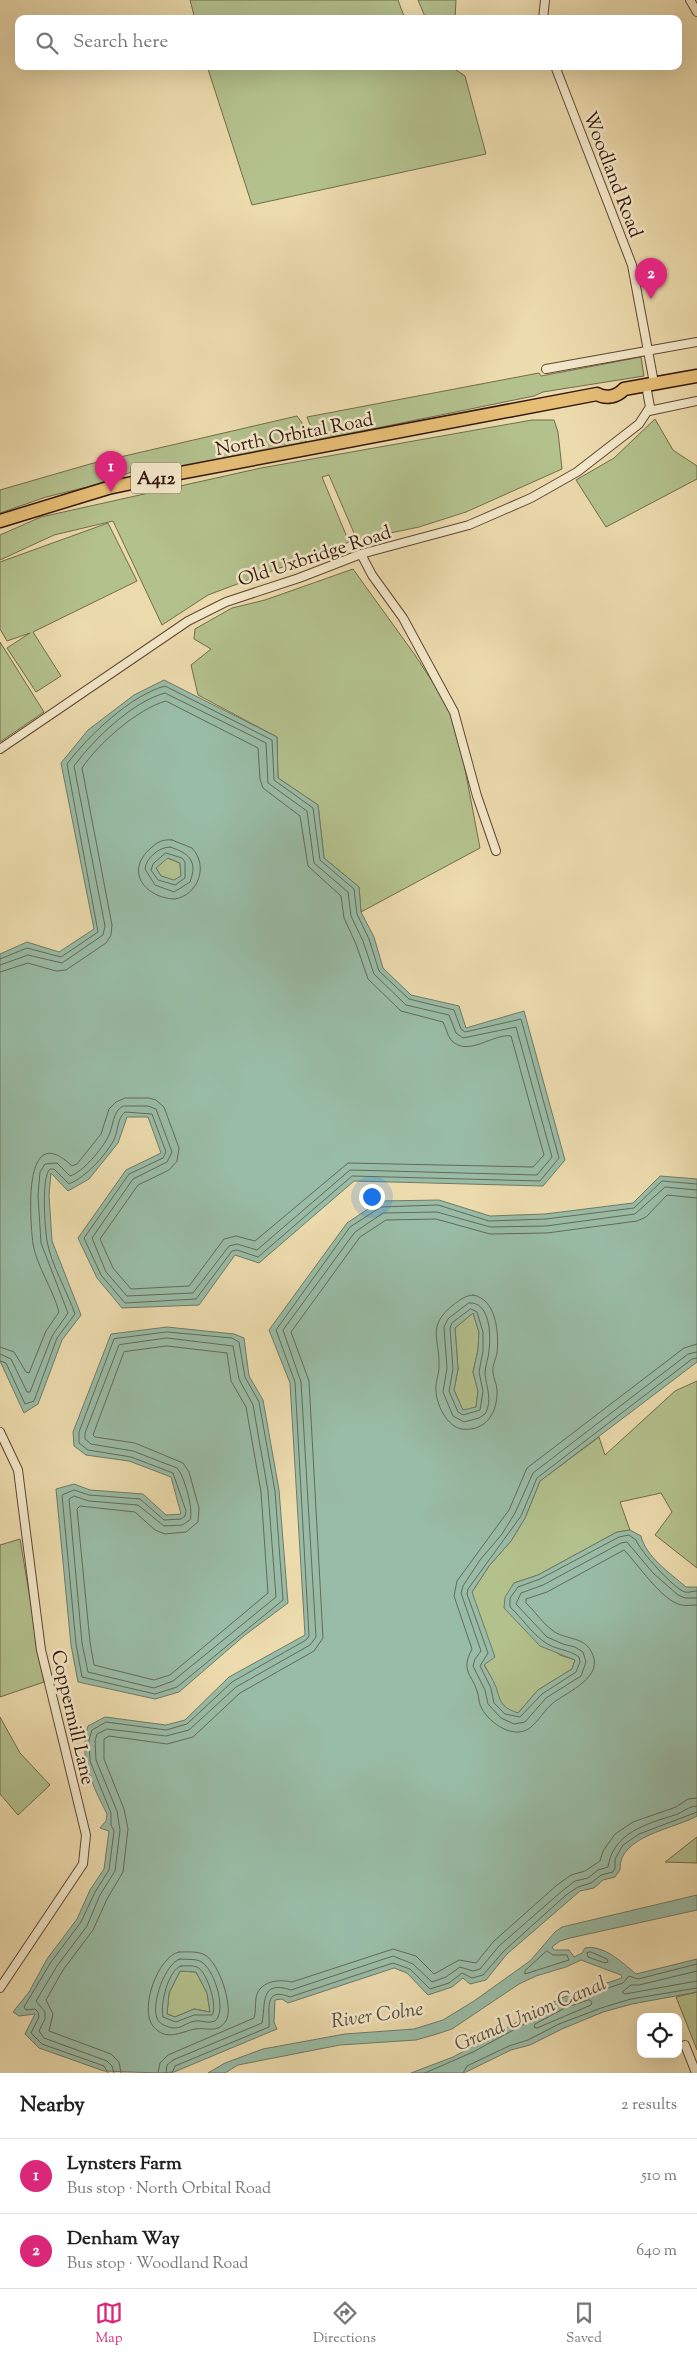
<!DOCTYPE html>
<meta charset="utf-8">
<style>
:root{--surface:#fff;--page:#f2f2f2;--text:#222;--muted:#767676;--line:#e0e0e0;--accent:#db2777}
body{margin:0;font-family:"Sorts Mill Goudy",serif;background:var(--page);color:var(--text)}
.controls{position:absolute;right:15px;bottom:15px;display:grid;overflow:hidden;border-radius:10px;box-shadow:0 5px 20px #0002}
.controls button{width:45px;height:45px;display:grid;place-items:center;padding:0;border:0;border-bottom:1px solid var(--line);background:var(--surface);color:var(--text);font:25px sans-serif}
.you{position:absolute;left:371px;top:1196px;width:18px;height:18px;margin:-12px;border:4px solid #fff;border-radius:50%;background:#1a73e8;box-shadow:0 0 0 8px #1a73e833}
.badge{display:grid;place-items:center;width:32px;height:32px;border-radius:50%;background:var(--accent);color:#fff;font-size:16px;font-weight:700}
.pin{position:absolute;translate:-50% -41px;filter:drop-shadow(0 1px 2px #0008)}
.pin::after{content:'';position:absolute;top:26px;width:18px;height:15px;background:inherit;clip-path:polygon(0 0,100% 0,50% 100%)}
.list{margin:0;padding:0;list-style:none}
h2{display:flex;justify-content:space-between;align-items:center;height:65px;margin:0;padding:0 20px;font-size:21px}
h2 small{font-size:16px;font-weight:400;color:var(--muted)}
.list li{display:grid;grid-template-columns:32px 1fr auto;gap:15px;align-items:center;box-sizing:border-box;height:75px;padding:0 20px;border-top:1px solid var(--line)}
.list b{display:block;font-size:19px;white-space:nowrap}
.list p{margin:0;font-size:16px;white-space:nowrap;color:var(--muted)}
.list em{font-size:16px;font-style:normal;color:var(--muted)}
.icon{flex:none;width:28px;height:28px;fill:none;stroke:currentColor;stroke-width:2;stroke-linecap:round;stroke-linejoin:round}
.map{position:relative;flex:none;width:697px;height:2073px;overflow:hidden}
.search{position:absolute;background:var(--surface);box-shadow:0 5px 20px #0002;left:15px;right:15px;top:15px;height:55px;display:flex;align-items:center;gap:12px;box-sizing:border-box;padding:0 18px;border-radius:10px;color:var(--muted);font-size:19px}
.sheet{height:215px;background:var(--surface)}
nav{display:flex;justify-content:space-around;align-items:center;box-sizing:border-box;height:70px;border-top:1px solid var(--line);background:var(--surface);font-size:14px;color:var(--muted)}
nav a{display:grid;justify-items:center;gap:2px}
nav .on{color:var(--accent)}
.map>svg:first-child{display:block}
.green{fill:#b3c18d;stroke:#736c4c}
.water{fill:#99bca6;stroke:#707a68;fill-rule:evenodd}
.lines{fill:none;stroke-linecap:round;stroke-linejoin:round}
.shore{stroke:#666959;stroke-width:1}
.minor-casing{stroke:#614734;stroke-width:10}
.primary-casing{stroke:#33160c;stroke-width:15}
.minor{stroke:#f3e8ca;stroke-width:8}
.primary{stroke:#e6be76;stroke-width:12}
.labels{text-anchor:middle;stroke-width:5;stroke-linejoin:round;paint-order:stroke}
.shield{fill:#f3e8ca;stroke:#6d5545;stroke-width:1}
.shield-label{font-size:18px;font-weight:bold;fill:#33160c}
.street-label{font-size:19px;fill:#33160c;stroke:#f3e8ca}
.water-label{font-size:20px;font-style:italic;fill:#575042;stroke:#f3e8ca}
</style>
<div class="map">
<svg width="697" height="2073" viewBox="0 0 697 2073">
<rect width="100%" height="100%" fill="#ecdbad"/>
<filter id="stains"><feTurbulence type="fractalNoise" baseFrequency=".004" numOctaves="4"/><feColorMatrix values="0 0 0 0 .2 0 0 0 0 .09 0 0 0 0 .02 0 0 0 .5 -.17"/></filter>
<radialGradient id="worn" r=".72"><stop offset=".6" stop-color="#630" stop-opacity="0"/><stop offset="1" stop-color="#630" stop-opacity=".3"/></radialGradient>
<!-- green -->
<path class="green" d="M190,0H398L405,19H195Z
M418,0H456L455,19H426Z
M207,66H450L465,76L486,154L252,205Z
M641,357L644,376L543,392L534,396L318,440L315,437L307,417L539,373L541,376Z
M297,416L302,423L307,437L305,443L165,470L134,471L100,484L46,497L0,513V490L90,464Z
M655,419L673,450L697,466V479L606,527L576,480L614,458Z
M532,420H554L558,432L562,469L466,512L419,527L357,540L329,475L322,477L349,542L208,595L162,625L113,521L54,535L0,560V535L41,517L261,468Z
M108,523L137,581L33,632L61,676L36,692L7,648L30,633L7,641L0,629V562Z
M353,569L415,655L448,706L464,764L480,848L361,912L359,887L324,858L318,805L278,778L277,737L198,695L191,665L211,649L194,639L195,629L232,608L265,600Z
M0,642L44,712L0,742Z
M167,858L180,863L181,877L174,881L161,876L156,868Z
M473,1313L479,1332L478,1350L473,1372L478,1391L476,1407L463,1411L454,1390L458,1369L455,1328Z
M697,1381V1568L655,1535L672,1512L661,1493L620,1502L630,1530L617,1532L538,1575L514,1583L504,1608L560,1655L575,1660L572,1669L538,1690L518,1713L508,1710L498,1699L495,1686L484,1664L472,1592L489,1566L511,1541L525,1518L540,1481L599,1437L605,1455L675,1391Z
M20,1539L44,1682L0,1697V1545Z
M0,1717L20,1753L50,1785L18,1815L0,1794Z
M697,1837V1863L665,1862Z
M180,1971L196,1972L207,1993L210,2012L194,2009L175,2017L167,2014L169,1993Z
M697,1992V2050L676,1997Z"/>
<!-- water -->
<path class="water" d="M164,680L277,737L278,778L318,805L324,858L359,887L361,912L374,937L383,968L411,995L459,1006L466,1028L524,1011L565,1160L543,1186L354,1181L259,1263L235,1255L199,1305L122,1308L97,1278L78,1238L126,1170L161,1153L148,1117H127L118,1143L89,1179L68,1191L51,1173L49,1195L52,1241L81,1315L62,1340L38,1404L24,1413L0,1361V954L27,942L59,952L94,929L61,763L88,730L134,695ZM168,858L180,863L181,876L174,880L161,876L156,868Z
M660,1176L697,1179V1362L540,1481L525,1518L511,1541L489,1566L472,1592L495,1657L484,1665C488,1672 493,1679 496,1687C501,1703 501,1707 518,1713L538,1690L572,1669L575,1660L540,1646L504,1608L505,1597L514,1583L538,1575L617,1532L630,1530L641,1536C646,1557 670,1573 686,1587H697V1816C674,1829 618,1836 620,1870L615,1877L603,1880L594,1888L580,1891L507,1954L486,1980L470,1984L463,1978L452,1987L428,1995L407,1973L394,1968L288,2003L282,1999L275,2000L274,2022L277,2029L174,2072L159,2073L104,2071L39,2048L25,2034L35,2014L19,2016L13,2012L29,1992L47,1959L77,1919L90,1890L104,1869L109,1831L100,1828L106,1821L107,1814C93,1786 78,1758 88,1726L105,1717L166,1725L185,1720L229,1677L305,1635L290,1383L269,1330L347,1223L380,1201L439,1200L490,1216L545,1214L633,1203ZM473,1313L479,1332L478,1350L473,1372L478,1391L476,1407L463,1410L454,1390L458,1369L455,1328ZM180,1971L196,1972L207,1993L210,2012L194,2009L175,2017L167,2014L169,1993Z
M167,1327L234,1334L244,1338L249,1376L263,1400L279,1490L288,1603L245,1635L179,1692L155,1699L78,1682L71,1645L56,1489L74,1484L90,1490L143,1494L166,1515L181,1514L171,1477L129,1461L86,1455L74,1446L73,1432L111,1334Z
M697,1895V1910L570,1938L560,1941L552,1947L554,1950H569L574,1957L582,1953L585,1948C603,1944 623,1963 636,1974L697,1959V1992L632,2004L603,2012L562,2029L530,2045L511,2050L464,2073H411L453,2057L561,1998L622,1978L621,1975L581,1960L566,1967L536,1976L519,1984L452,2029L437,2034L416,2040L340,2045L238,2065L225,2073H208L225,2063L263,2049L345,2034L414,2029L443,2020L474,2001L530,1961L555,1932L562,1927Z"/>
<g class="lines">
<!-- shore -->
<path class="shore" d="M172,840L192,848C209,866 198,895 175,899C145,898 124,871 151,848C157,842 163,839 172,840Z
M170,847C189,853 198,861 190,882L174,892L155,885L145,869C146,858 159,847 170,847Z
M166,853L182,858L185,862V878L175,885L158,880L151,870L153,864Z
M0,959L27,948L61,957L98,932L67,764C88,736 131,695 165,686L272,740L274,780L313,808L320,860L354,889L357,914L369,939L379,971L409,999L454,1010L461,1029L465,1032L521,1019L559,1158L540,1181L352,1176L258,1257L237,1250L232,1251L196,1299L125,1303L101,1275L84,1238L129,1174L163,1158L166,1152L152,1114L125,1112C117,1118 118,1132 114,1140C105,1156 86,1177 69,1184L54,1169H50C41,1177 45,1228 47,1241C51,1264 67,1291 75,1314L57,1338L34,1401L25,1404L6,1363L0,1361
M0,965L28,955L62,963L103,935L105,926L74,766C94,739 132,702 165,693L266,743L268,783L307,811L314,863L348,892L351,916L363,941L374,974L406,1005L449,1015L456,1033L463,1038L516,1027L552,1157L537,1175L350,1170L257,1250L237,1244L229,1246L193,1293L127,1296L106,1272L92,1238L133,1179L167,1162L172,1152L156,1109L148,1106H123C112,1112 114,1126 108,1137C102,1149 83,1172 70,1176L57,1163L45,1164L40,1172L38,1195L41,1243L68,1313L52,1336L30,1392H27L11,1359L0,1354
M0,972L28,963L56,971L66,970L106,943L111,935L112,925L82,768C98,744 137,709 166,701L258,748L260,779L263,788L300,816L308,866L341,896L344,918L356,944L368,979L401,1011L443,1022C446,1027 447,1035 451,1040C468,1058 493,1033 511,1036L544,1155L533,1167L348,1163L255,1241L236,1236L224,1239L189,1286L131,1289L113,1268L100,1239L138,1185L169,1170L177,1161L179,1148L164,1107L156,1100L149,1098H125L116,1102L109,1109L101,1134L77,1164L72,1166C22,1118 30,1220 33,1244C37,1267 53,1289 59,1312L46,1331L29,1373L26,1372L14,1352L0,1347
M473,1295C497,1299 499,1334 497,1353C496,1359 492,1366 493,1372C493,1378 497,1384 497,1390C498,1412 486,1432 462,1429C447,1427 436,1404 436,1390C435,1383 439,1375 439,1367C440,1338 426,1327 453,1305C460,1300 464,1296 473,1295Z
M469,1303C490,1301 491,1335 489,1350C489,1357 485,1365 485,1373C486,1387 493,1400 485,1414L479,1418L464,1422L453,1416L443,1392L447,1368L444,1327L448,1319Z
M471,1309L477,1312L483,1332V1351L479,1372L483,1391L480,1410L463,1415L458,1412L449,1391L453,1369L450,1328L452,1323Z
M167,1332L232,1338L239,1342L245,1377L259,1402L275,1491L283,1600L177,1687L155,1694L82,1677L76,1644L62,1495L74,1490L89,1495L140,1499L164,1520L181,1519L185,1516L186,1511L173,1473L131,1457L88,1450L79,1443V1432L114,1339Z
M167,1338L233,1346L239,1379L253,1405L268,1491L276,1597L173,1681L154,1688L88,1672L82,1643L69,1499L74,1496L89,1501L138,1505L164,1526L182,1525L190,1520C194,1510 184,1475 177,1468L133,1451L91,1444L85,1439V1433L119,1345Z
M697,1344L684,1348L527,1468L509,1510L457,1581L454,1596L472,1649C460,1672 472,1673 478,1694C479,1699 479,1704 482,1709C490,1723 513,1740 530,1728C539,1721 544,1710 553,1703C568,1691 606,1677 591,1651C583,1636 564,1640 552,1630C542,1623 535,1611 526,1603V1599L547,1592L624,1550C638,1564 661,1600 681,1605C686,1606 692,1605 697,1605
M167,1346L227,1353L231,1381L246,1407L261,1492L268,1593L170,1675L154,1680L94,1665L90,1642L77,1509L80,1506L135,1512L155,1530L165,1534L186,1532L198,1522L199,1508L189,1472L183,1463L135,1443L95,1437L93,1435L124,1352Z
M697,1352L688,1354L533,1473L515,1513L502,1534L480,1560L463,1586L461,1593L481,1651L475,1659L473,1666L485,1690L488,1704L501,1718L514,1724L525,1722L546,1698L581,1676L586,1662L583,1652L575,1647L563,1644L547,1637L516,1604L521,1593L543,1585L621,1543L627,1542L653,1573L678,1595L685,1598H697
M697,1358L692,1359L537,1478L521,1516L468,1589L467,1594L488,1653L480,1666L491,1688L494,1703L505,1714L520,1717L542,1694L576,1672L580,1662L579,1657C569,1649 554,1650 543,1641C531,1632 521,1617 510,1607V1598L518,1587L540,1579L619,1537L629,1535L636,1540C640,1551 674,1589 685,1592C688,1593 694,1591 697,1591
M547,1951L553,1955H567L569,1960L525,1974V1971Z
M179,1952C187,1952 198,1951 205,1955C219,1963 234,2007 226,2021C217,2034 207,2027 195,2029C180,2032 166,2042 153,2026C139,2009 158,1956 179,1952Z
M591,1952L607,1959L608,1962L605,1963L588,1957L587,1953Z
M180,1959C187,1960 198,1958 203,1963C215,1972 227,2011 215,2021C207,2024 202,2020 195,2021C187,2022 181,2029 173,2028C167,2027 159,2024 157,2018C151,2004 165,1963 180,1959Z
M181,1966C186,1966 193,1965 197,1967C207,1971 218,2007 212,2015H194L176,2022L163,2017C160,2004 168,1970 181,1966Z
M697,1971L639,1985H631L622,1992L625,1994L697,1981
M589,2000L592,2002L591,2005L537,2028L534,2027L535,2024L565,2008Z
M108,2073L104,2066L42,2044L31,2033L39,2017L38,2012L35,2009L26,2010L24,2007L51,1962L81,1922L95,1892L109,1870L114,1831L111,1825V1813L90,1761L89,1740L92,1730L106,1722L166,1730L187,1724L232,1682L306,1640L309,1636L295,1382L276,1330L350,1227L381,1207L438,1205L489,1221L546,1219L634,1208L662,1181L697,1184
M114,2073L112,2066L107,2061L44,2038L39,2031L45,2019V2012L36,2001L57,1966L87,1926L100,1895L115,1871L120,1830L117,1811L96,1760L95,1741L97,1734L107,1729L166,1736L189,1730L236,1687L310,1645L316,1637L301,1382L283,1330L355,1232L383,1213L437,1212L490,1227L546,1226L635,1214L665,1187L697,1190
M121,2073L119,2062L111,2054L49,2031L53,2014L46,2000L63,1970L93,1930L107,1899L123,1872L128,1829L124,1809L104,1759V1739L109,1736L167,1744L193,1737L240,1693L314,1651L323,1638L309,1381L291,1332L360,1237L386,1220L436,1219L490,1234L547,1233L637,1221L646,1217L667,1195L697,1198
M158,2073L160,2063L168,2055L254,2018C256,2012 255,2005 256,1998C259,1981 278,1979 292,1982L393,1949L416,1956L434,1974L459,1960L476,1963L494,1941L557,1885L571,1875L585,1871L600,1861L603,1851L615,1834L633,1822L676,1807L688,1799L697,1798
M166,2073L167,2065L173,2060L262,2023C266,2005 259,1979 291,1990L393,1956L413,1964L432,1982L446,1977L460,1967L473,1971L480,1969L499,1946L562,1891L575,1881L588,1878L598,1870L608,1867C613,1833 646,1824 675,1815C683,1812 689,1806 697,1806
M172,2073L175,2066L269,2027C270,2011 263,1986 290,1997L393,1963L410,1969L430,1989L449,1983L462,1973L472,1978L483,1975L504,1951L566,1895L578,1887L591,1883L601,1875L613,1872L615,1868V1859L623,1845L639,1834L697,1812
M425,2073L473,2052L563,2003L623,1983L629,1976L638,1979L697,1964
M463,2073L467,2066L509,2046L528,2040L559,2024L601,2008L631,1999L697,1988"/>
<!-- minor casing -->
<g class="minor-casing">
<path id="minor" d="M690,0L697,12
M543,19L545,0
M555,66L632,265L654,383
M546,369L697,342
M649,411L697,401
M361,554L372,575L403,618L454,712L477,796L496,851
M0,749L188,621L226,602L299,578L361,554L469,525L531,498L577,472L639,424L650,407L646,385
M0,1432L18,1470L41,1650L86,1835L83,1864L0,1988
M685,2045L696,2073"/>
</g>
<!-- primary casing -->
<g class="primary-casing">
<path id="primary" d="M0,521L108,488L180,473L597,394C606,399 617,397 624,389L697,376"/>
</g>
<!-- minor -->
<use href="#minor" class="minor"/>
<!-- primary -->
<use href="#primary" class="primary"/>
</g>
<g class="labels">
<!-- shield labels -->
<rect class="shield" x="131" y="462.5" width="50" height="31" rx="4"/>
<g class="shield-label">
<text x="156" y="484">A412</text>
</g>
<!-- street labels -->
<g class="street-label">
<text transform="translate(614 174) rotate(69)" y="7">Woodland Road</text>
<text transform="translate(294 433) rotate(-11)" y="7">North Orbital Road</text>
<text transform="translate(314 555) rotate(-18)" y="7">Old Uxbridge Road</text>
<text transform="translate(74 1717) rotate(77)" y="7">Coppermill Lane</text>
</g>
<!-- water labels -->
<g class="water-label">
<text transform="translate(530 2013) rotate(-23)" y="7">Grand Union Canal</text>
<text transform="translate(377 2014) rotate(-8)" y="7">River Colne</text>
</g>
</g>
<rect width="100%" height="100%" filter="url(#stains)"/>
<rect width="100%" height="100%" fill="url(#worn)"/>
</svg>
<div class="controls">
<button><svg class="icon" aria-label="locate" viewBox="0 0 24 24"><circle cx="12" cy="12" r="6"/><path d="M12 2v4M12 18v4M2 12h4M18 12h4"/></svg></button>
</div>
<div class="you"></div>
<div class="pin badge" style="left:111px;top:492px">1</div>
<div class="pin badge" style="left:651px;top:299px">2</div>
<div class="search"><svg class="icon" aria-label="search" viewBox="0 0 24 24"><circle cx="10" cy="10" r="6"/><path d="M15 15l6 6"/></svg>Search here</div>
</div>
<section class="sheet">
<h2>Nearby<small>2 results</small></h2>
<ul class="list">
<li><span class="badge">1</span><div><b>Lynsters Farm</b><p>Bus stop · North Orbital Road</p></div><em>510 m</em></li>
<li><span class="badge">2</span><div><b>Denham Way</b><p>Bus stop · Woodland Road</p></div><em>640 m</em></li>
</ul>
</section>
<nav>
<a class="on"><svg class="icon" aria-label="map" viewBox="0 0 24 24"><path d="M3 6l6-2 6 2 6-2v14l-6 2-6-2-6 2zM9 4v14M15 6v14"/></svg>Map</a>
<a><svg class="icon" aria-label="directions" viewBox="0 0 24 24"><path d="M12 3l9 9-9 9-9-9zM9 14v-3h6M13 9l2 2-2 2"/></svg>Directions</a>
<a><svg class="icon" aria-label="saved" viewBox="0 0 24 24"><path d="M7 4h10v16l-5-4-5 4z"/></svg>Saved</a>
</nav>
